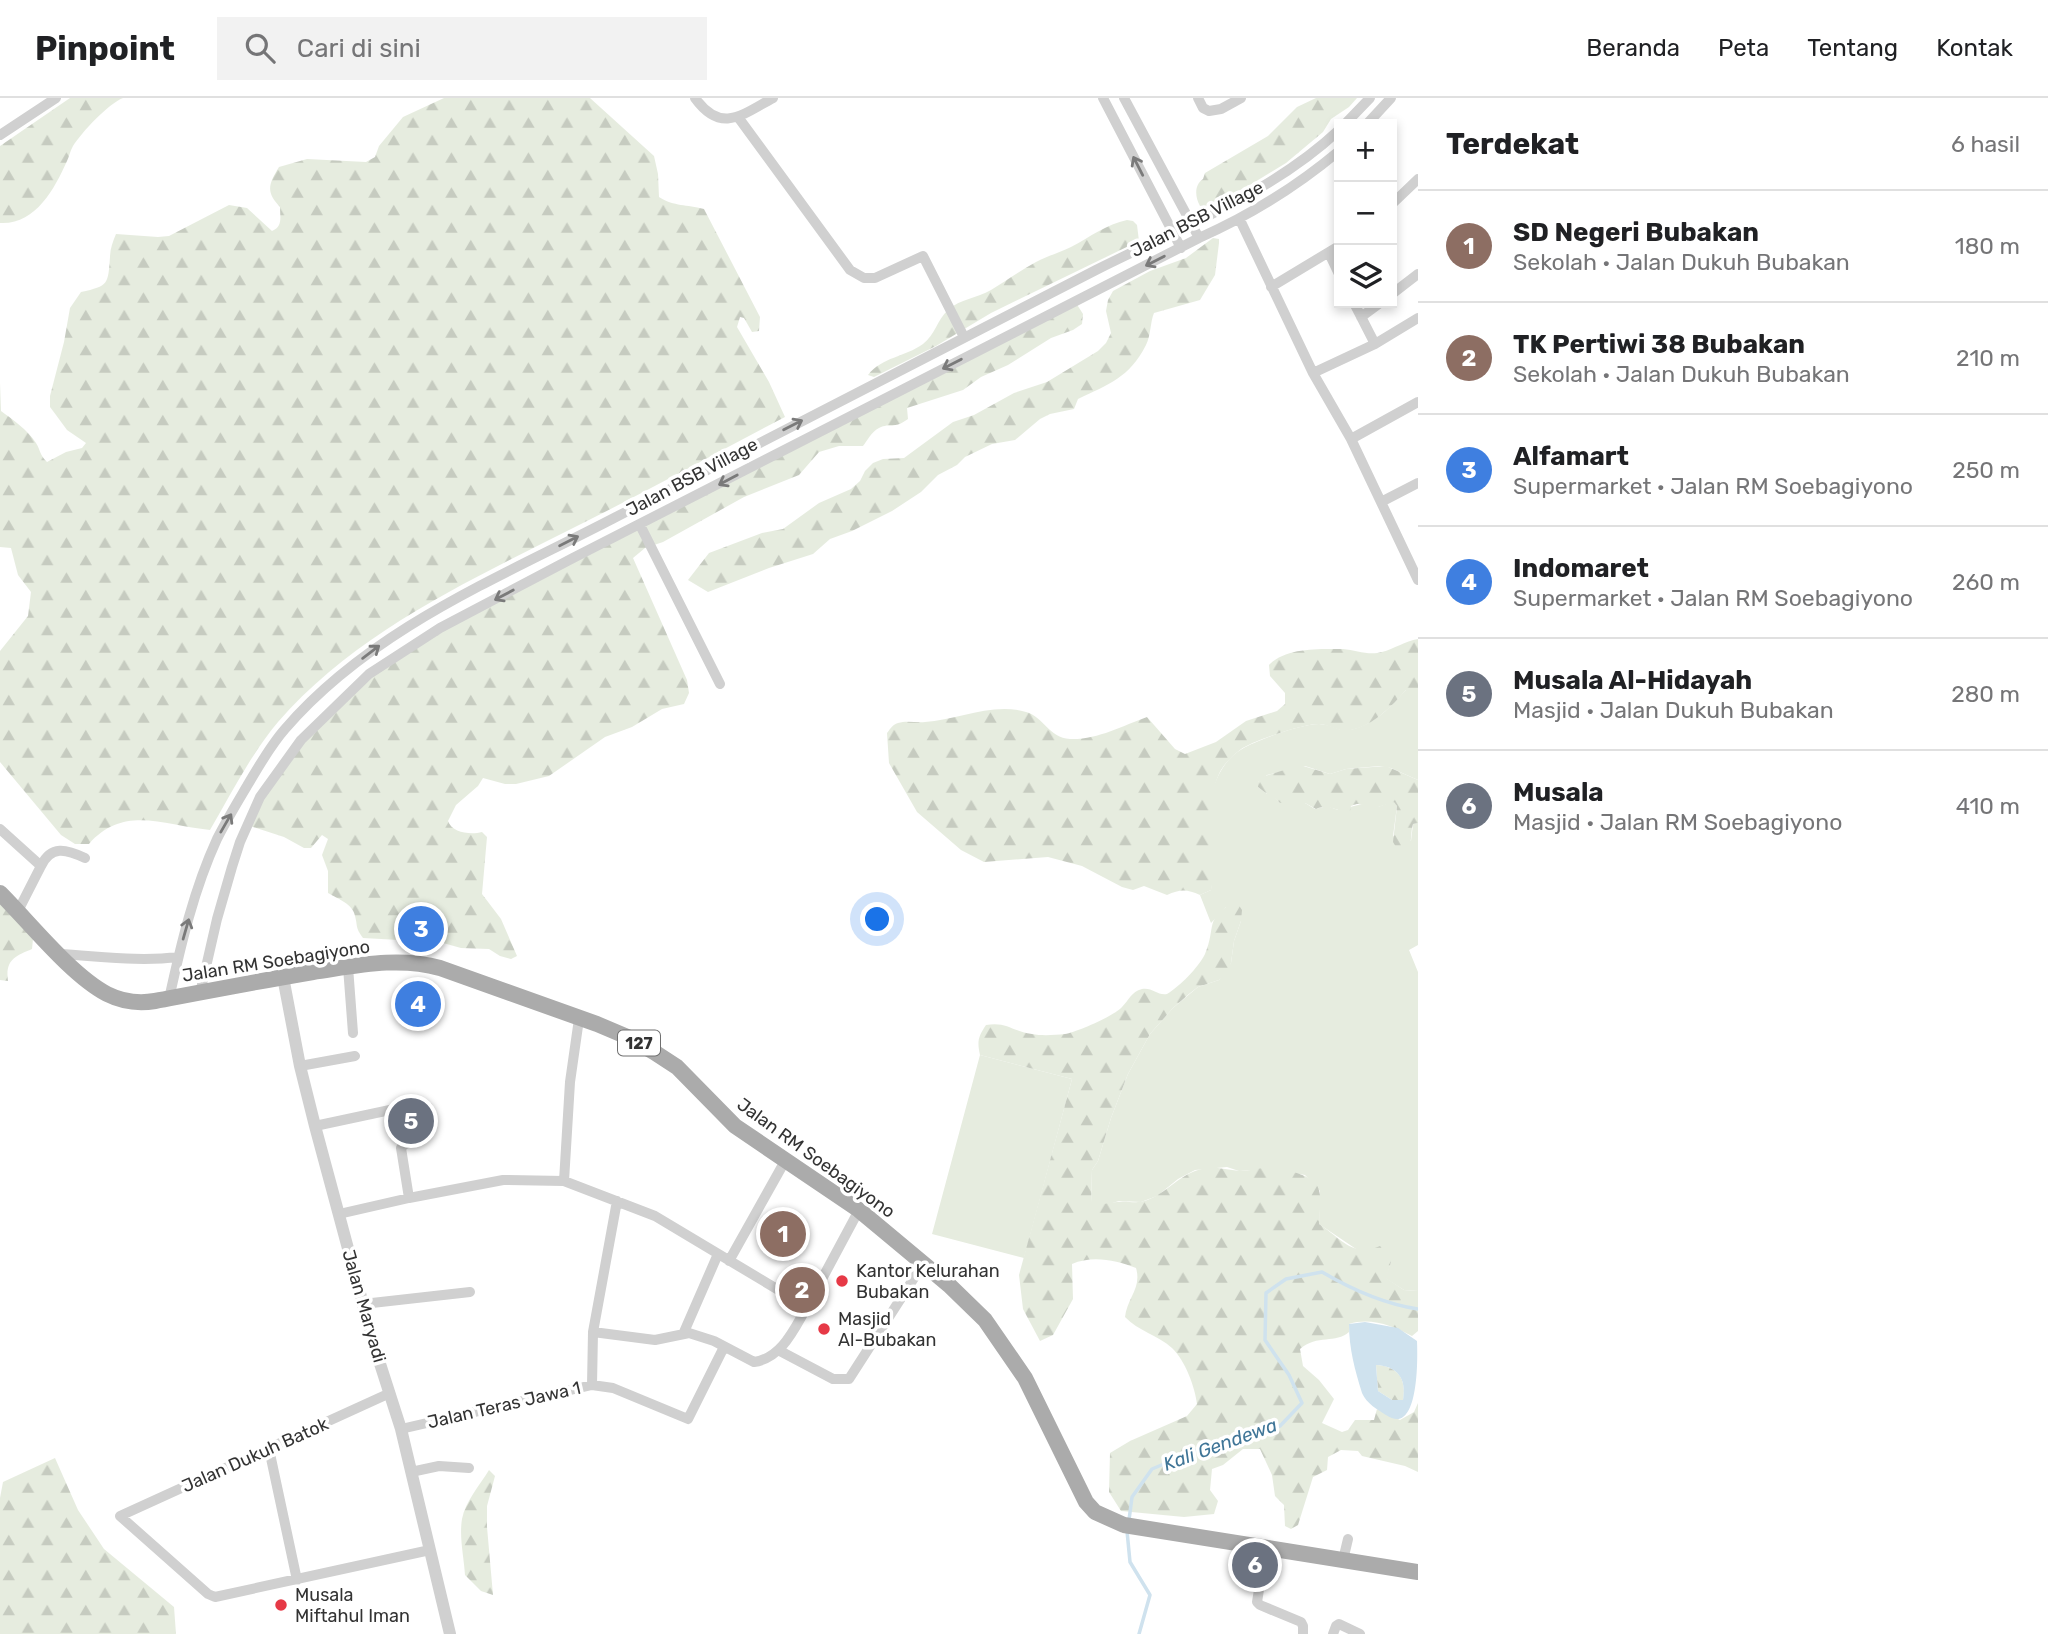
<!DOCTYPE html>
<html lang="id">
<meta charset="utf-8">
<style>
:root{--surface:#fff;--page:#f2f2f2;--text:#202124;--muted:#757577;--line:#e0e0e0;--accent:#2563eb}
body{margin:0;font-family:Rubik,sans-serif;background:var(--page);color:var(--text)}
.controls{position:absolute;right:21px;top:21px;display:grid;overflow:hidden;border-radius:0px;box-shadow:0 4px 10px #0003}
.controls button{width:63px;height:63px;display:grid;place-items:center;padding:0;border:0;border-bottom:2px solid var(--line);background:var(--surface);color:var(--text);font:35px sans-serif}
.you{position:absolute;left:878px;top:822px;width:24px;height:24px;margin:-18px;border:5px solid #fff;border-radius:50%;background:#1a73e8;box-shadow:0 0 0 10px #1a73e833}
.badge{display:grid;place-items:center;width:46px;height:46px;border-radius:50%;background:var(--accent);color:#fff;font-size:23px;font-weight:700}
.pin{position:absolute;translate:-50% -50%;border:4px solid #fff;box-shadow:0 2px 7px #0006}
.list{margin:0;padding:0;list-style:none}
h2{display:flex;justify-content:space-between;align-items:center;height:91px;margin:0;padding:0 28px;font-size:30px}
h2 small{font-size:23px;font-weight:400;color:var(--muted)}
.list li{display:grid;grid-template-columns:46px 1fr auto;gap:21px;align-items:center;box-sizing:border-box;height:112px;padding:0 28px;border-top:2px solid var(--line)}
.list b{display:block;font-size:26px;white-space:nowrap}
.list p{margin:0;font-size:23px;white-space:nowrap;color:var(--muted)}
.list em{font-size:23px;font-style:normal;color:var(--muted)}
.icon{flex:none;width:38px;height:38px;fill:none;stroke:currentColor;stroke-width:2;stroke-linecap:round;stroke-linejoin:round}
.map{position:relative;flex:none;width:1418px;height:1536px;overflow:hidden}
header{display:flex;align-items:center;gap:42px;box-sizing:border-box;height:98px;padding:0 35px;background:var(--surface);border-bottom:2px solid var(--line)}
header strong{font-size:33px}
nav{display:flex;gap:38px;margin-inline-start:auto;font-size:24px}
.search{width:490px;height:63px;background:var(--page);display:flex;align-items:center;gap:18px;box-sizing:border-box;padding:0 24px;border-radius:0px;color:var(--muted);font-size:26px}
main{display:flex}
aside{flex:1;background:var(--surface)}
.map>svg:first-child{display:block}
.green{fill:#e6ecdf}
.forest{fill:url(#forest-firs)}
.water{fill:#cfe2ee;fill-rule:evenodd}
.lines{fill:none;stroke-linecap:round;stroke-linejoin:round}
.stream{stroke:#cfe2ee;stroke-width:3.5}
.minor{stroke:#d0d0d0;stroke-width:10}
.tertiary{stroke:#d0d0d0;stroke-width:12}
.primary{stroke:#ababab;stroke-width:16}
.oneway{stroke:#7a7a7a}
.poi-dot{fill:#e63946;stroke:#fff;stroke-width:2.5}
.labels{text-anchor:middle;stroke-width:7;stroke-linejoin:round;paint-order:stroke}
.shield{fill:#fff;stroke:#707070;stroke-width:2}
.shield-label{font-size:16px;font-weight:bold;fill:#333}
.street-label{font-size:18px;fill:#333;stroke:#fff}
.poi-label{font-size:18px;fill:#333;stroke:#fff;text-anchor:start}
.water-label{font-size:19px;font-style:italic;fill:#3f7597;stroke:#fff}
</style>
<header>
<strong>Pinpoint</strong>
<div class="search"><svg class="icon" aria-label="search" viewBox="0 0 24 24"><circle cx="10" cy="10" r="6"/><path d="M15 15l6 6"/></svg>Cari di sini</div>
<nav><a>Beranda</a><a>Peta</a><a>Tentang</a><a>Kontak</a></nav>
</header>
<main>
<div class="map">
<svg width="1418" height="1536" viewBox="0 0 1418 1536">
<defs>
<pattern id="forest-firs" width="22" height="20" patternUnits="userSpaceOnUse" patternTransform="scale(1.75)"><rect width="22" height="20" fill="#e6ecdf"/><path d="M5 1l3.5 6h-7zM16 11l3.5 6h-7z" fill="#c6cbc0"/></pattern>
</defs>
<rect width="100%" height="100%" fill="#fff"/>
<!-- green -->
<path class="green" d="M1406,592H1418V682L1391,670L1380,668L1346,671L1330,676L1305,668L1267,677L1258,684V689L1267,696H1272L1280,705H1305L1315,711L1327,708L1338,712L1362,706L1378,709L1394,703L1397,708L1393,738L1411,743L1413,726L1418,725V847L1409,852L1418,874V1193L1404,1192L1385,1180L1391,1164L1370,1153H1359L1319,1126L1320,1093L1305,1077L1273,1071L1239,1073L1227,1069L1195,1072L1178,1081L1157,1098L1141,1104L1119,1103L1102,1108L1091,1105L1092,1072L1098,1063L1111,1020L1128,976L1150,936L1173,910L1198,889L1219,882L1231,865L1234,843L1241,823L1226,809L1211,825L1200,797L1211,792C1215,760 1206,727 1212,695C1216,678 1227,659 1242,651C1257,642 1301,626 1319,626C1337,627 1338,637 1360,629C1379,622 1393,606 1406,592Z
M980,957L1072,981L1024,1160L932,1136Z"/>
<!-- forest -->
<path class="forest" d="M70,0H123C108,6 82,34 73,48C70,53 69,59 67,63C54,92 35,127 0,125V48Z
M444,0H590L654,58L658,76L659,99C675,109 686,106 704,111L760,219L759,233L752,234L744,220L740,219L737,229L769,284L785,319C718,354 651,391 583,425C475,480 359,531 278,624C251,656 231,696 210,732C165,728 124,706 89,746H75L61,737L0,664V553L28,518L31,494L18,477L11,450L0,449V285L1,313C12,321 28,332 36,345C41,353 39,356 47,364L66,354L82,350L86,345L67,332L56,317L50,309V298L64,244L70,210L81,194C109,188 108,186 110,159C110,151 113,143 116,136L158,139L169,138L229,107L247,110L272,133C283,129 280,119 280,109C266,94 268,87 279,69L307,61L366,64L375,59L379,48L403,19Z
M1316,0H1357L1349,9L1331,21L1323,34L1286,65L1245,90L1218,101L1209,108H1200C1195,99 1194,87 1203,81L1205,75L1268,38L1297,9Z
M1127,122L1133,123L1137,127L1139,143L991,215L936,248L874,279L868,277C882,259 905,259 923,246C935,237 937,222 948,212C960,201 977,200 991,192C1006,183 1021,172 1036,164C1047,158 1059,155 1071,149C1090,139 1107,126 1127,122Z
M1213,140L1219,141V145L1215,177L1200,202L1154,215C1150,225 1151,237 1146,247C1129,280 1109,286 1078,301L1074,311L1050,316L1040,321L1015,342L992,346L965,359L957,367L938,377L921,394L892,413L852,433L830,441L813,456L769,470L708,494L688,482L709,455L762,435L783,431L819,405L851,391L860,383L865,373L873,365L883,361L904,360L953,324L974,317L1014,295L1047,284L1098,253L1106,245L1111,235L1106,213L1108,202L1113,193L1150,173L1186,160Z
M1076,205L1083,216L1082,226L1073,232L1051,240L1008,267L981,279L963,292L907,310L908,321C893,332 891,324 879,330C872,333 867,343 863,348H839L819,354L799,377L744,399L663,444L645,450L633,460L687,582L689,595L684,606L662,611L632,629L605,639L549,678L516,686H505L483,680L478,688L456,707L448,723C452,735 471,737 482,734L487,739L482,796L501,821L517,858L511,861L500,858L489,851L461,850L443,845L442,820L403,819L399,842L363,840C355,829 358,829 355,818C353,806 338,801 328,795V773L322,757L328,741L322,737L311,750H304L284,739L250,728C276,670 321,620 369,579C391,561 418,548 441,533Z
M1418,541V592H1406C1392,608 1373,628 1351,632C1340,635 1331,627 1320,626C1305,625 1252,643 1240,652C1233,657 1222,668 1219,676C1202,713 1220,754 1211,792L1200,797C1187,791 1180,791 1167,797L1144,788L1133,792L1122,789L1082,768L1048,759L984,764L961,752L917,714L889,665L887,635C891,630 892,627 898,625C907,622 916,625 925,624C957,622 993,604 1026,614C1044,619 1049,640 1070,641C1097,642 1122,628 1147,619L1175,651L1185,656L1216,644L1246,623L1277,613L1285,606V595L1270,578L1269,567C1286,549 1320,551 1343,551C1356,552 1369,558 1382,554C1394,551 1405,543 1418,541Z
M1300,667L1330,676L1346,671L1386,668L1418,682V725L1413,726C1410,735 1413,745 1407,752L1396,749L1393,744L1397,708L1394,704L1372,711C1364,707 1360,704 1351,708L1350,714C1338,714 1327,705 1316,711L1305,705H1280L1272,697L1267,696L1258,689V684L1262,679Z
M0,803L33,841L32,851C15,858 5,862 8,883L0,882Z
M1236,803L1242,812L1241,823L1234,843L1231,865L1227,875L1219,882L1198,889L1189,896L1173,910L1150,936L1128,976L1111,1020L1098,1063L1092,1072L1091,1104C1102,1108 1106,1105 1117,1104C1126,1102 1135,1106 1144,1103C1163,1098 1176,1080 1195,1073C1213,1066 1225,1072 1242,1073C1250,1073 1256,1070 1264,1070C1278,1070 1305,1074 1315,1085C1324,1095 1319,1113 1319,1126C1341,1140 1352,1160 1380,1148L1390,1158L1391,1164L1386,1180L1404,1192L1418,1193V1233L1412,1238C1393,1228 1371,1219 1349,1226V1234C1336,1246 1317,1236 1300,1251L1303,1268L1319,1282L1334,1301L1322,1325L1342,1334L1348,1332L1355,1322H1374L1377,1311L1400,1322L1414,1314L1418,1305V1374L1405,1368L1362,1358L1358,1353L1341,1352L1328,1359L1327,1372L1313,1379L1298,1427L1291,1431L1285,1428L1284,1407L1275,1398L1272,1377L1260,1351H1243L1223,1367L1212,1371L1210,1392L1218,1403L1214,1416L1184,1419L1121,1413L1109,1394L1110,1355L1130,1343L1187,1318L1197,1306C1195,1289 1185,1262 1172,1250C1158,1237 1138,1233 1125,1219C1127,1200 1142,1190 1136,1170C1116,1162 1092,1157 1072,1166L1073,1201L1053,1237L1040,1243L1023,1211L1019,1177L1072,981L980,957C977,943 978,939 986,927C1007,923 1013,934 1032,936C1042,938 1055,937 1065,936C1077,934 1114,918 1122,909C1129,902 1131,894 1142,891C1152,889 1158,898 1167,896C1180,888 1198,870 1205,856C1217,828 1203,821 1236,803Z
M1376,1267C1397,1268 1407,1280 1403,1302H1392L1378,1293Z
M55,1360L78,1412L104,1451L174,1509L176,1536H0V1400L3,1384Z
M489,1372L495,1378L487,1408V1429L493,1497L481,1493L465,1477C464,1459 459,1439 462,1421C465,1404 480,1387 489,1372Z"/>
<!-- water -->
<path class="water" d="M1365,1224L1398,1230L1417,1243C1418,1266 1418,1339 1386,1317C1378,1312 1366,1305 1362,1295C1355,1272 1349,1251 1349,1226ZM1376,1267C1397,1268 1407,1280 1403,1302H1392L1378,1293Z"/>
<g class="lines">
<!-- stream -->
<path class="stream" d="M1129,1422L1132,1399L1152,1371L1209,1347L1280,1328L1302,1305L1289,1277L1265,1242L1266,1195L1286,1181L1322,1174C1351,1191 1384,1206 1418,1211
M1127,1433L1130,1464L1150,1497L1139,1536"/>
<!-- minor -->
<path class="minor" d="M695,0C721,36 742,17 773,0
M1103,0L1181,150
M1124,0L1199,140
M1198,0L1203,10L1209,13L1221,11L1241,0
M738,19L850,172L864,180H875L923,158L964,239
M1345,26L1370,0
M1367,26L1391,0
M0,37L56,0
M1392,106L1418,81
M1240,122L1313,275L1351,341L1418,482
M1329,155L1339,176
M1271,189L1339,148
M1392,196L1418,176
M1354,205L1375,246
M1361,219L1380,205
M1313,275L1375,246L1418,220
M1351,341L1418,304
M1381,404L1418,385
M640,427L720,586
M0,731L41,768L18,813
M41,768C51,747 66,751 85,760
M59,856C99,858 138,864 178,859
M348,869L353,935
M200,895L217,821L232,769L240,744L260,699L301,642L369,576L440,530L573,460L1199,140C1251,117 1296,89 1339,53
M169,901C181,846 194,791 217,741C226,723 237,705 247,688C259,668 270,648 285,631C372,530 501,479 616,419C776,336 936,253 1096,172C1179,130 1271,96 1339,32
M300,968L355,958
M315,1028L418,1006L428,1009L430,1019L415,1043L405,1046L401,1050L409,1100
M564,1083L570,984L579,921
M339,1116L409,1100L503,1082L564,1083L655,1118L807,1209L859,1112
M729,1163L785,1063
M363,1206L470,1194
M593,1234L617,1103
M684,1234L718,1156
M780,1253L833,1281H849L923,1166
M592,1287L593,1234L655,1242L689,1235L714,1243L754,1264C782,1260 794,1231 807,1209
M390,1295L120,1418L208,1496L215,1499L430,1452
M401,1331L592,1287L613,1290L688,1321L724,1249
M269,1351L297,1482
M411,1374L439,1368L469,1370
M1266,1449L1257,1504L1260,1507L1301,1524L1303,1528V1536
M1343,1462L1348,1441
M1333,1536L1336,1528L1339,1526L1360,1536"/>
<!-- tertiary -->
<path class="tertiary" d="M283,879L300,968L315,1028L374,1247L401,1331L450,1536"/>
<!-- primary -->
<path class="primary" d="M0,795C30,825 71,877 107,896C123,904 138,906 155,903C208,893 260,883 313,874C355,868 398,858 440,870L597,926L630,940L654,954L677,969L735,1028L859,1112L949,1187L985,1222L1025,1280L1086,1404L1095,1414L1124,1427L1418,1474"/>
</g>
<!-- one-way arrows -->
<defs><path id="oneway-shaft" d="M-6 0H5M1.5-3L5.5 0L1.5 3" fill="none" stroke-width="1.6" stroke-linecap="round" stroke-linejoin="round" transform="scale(1.75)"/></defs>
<g class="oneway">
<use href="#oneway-shaft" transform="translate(1138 68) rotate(-117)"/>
<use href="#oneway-shaft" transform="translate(1155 163) rotate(153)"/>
<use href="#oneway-shaft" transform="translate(952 266) rotate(153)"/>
<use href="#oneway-shaft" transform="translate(793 327) rotate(-27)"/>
<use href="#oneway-shaft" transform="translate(728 382) rotate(152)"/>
<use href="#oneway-shaft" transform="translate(569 443) rotate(-27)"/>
<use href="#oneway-shaft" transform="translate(504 497) rotate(152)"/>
<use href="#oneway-shaft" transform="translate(371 554) rotate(-37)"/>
<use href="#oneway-shaft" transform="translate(226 725) rotate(-60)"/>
<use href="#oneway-shaft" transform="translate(186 831) rotate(-74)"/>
</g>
<!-- markers -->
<g class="poi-dot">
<circle cx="842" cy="1183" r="7"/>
<circle cx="824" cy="1231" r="7"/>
<circle cx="281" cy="1507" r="7"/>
</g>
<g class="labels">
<!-- shield labels -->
<rect class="shield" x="618" y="932.5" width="42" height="25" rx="5"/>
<g class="shield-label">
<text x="639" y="951">127</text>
</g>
<!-- street labels -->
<g class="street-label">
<text transform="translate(1197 121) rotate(-27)" y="6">Jalan BSB Village</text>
<text transform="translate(692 379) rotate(-28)" y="6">Jalan BSB Village</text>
<text transform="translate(276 863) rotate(-9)" y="6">Jalan RM Soebagiyono</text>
<text transform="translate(816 1060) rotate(36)" y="6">Jalan RM Soebagiyono</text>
<text transform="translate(364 1208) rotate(74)" y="6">Jalan Maryadi</text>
<text transform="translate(504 1307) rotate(-13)" y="6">Jalan Teras Jawa 1</text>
<text transform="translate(255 1357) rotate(-24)" y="6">Jalan Dukuh Batok</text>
</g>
<!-- poi labels -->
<g class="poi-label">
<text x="856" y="1179">Kantor Kelurahan<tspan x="856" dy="21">Bubakan</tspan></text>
<text x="838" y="1227">Masjid<tspan x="838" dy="21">Al-Bubakan</tspan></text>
<text x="295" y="1503">Musala<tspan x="295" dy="21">Miftahul Iman</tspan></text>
</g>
<!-- water labels -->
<g class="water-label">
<text transform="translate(1220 1346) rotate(-20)" y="7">Kali Gendewa</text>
</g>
</g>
</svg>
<div class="controls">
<button>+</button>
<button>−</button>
<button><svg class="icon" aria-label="layers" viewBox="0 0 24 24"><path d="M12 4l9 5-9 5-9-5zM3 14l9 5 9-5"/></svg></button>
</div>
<div class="you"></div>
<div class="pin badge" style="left:783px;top:1136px;background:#8d6e63">1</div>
<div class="pin badge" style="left:802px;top:1192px;background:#8d6e63">2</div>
<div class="pin badge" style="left:421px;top:831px;background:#3f7fe0">3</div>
<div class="pin badge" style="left:418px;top:906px;background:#3f7fe0">4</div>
<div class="pin badge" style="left:411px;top:1023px;background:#6b7280">5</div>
<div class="pin badge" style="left:1255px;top:1467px;background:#6b7280">6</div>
</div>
<aside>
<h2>Terdekat<small>6 hasil</small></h2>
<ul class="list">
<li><span class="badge" style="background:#8d6e63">1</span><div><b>SD Negeri Bubakan</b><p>Sekolah · Jalan Dukuh Bubakan</p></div><em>180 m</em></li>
<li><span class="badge" style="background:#8d6e63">2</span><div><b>TK Pertiwi 38 Bubakan</b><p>Sekolah · Jalan Dukuh Bubakan</p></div><em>210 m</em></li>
<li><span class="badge" style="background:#3f7fe0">3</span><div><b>Alfamart</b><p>Supermarket · Jalan RM Soebagiyono</p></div><em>250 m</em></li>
<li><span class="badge" style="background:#3f7fe0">4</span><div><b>Indomaret</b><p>Supermarket · Jalan RM Soebagiyono</p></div><em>260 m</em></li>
<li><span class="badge" style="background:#6b7280">5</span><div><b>Musala Al-Hidayah</b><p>Masjid · Jalan Dukuh Bubakan</p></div><em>280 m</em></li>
<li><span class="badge" style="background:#6b7280">6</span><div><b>Musala</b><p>Masjid · Jalan RM Soebagiyono</p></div><em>410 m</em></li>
</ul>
</aside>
</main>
